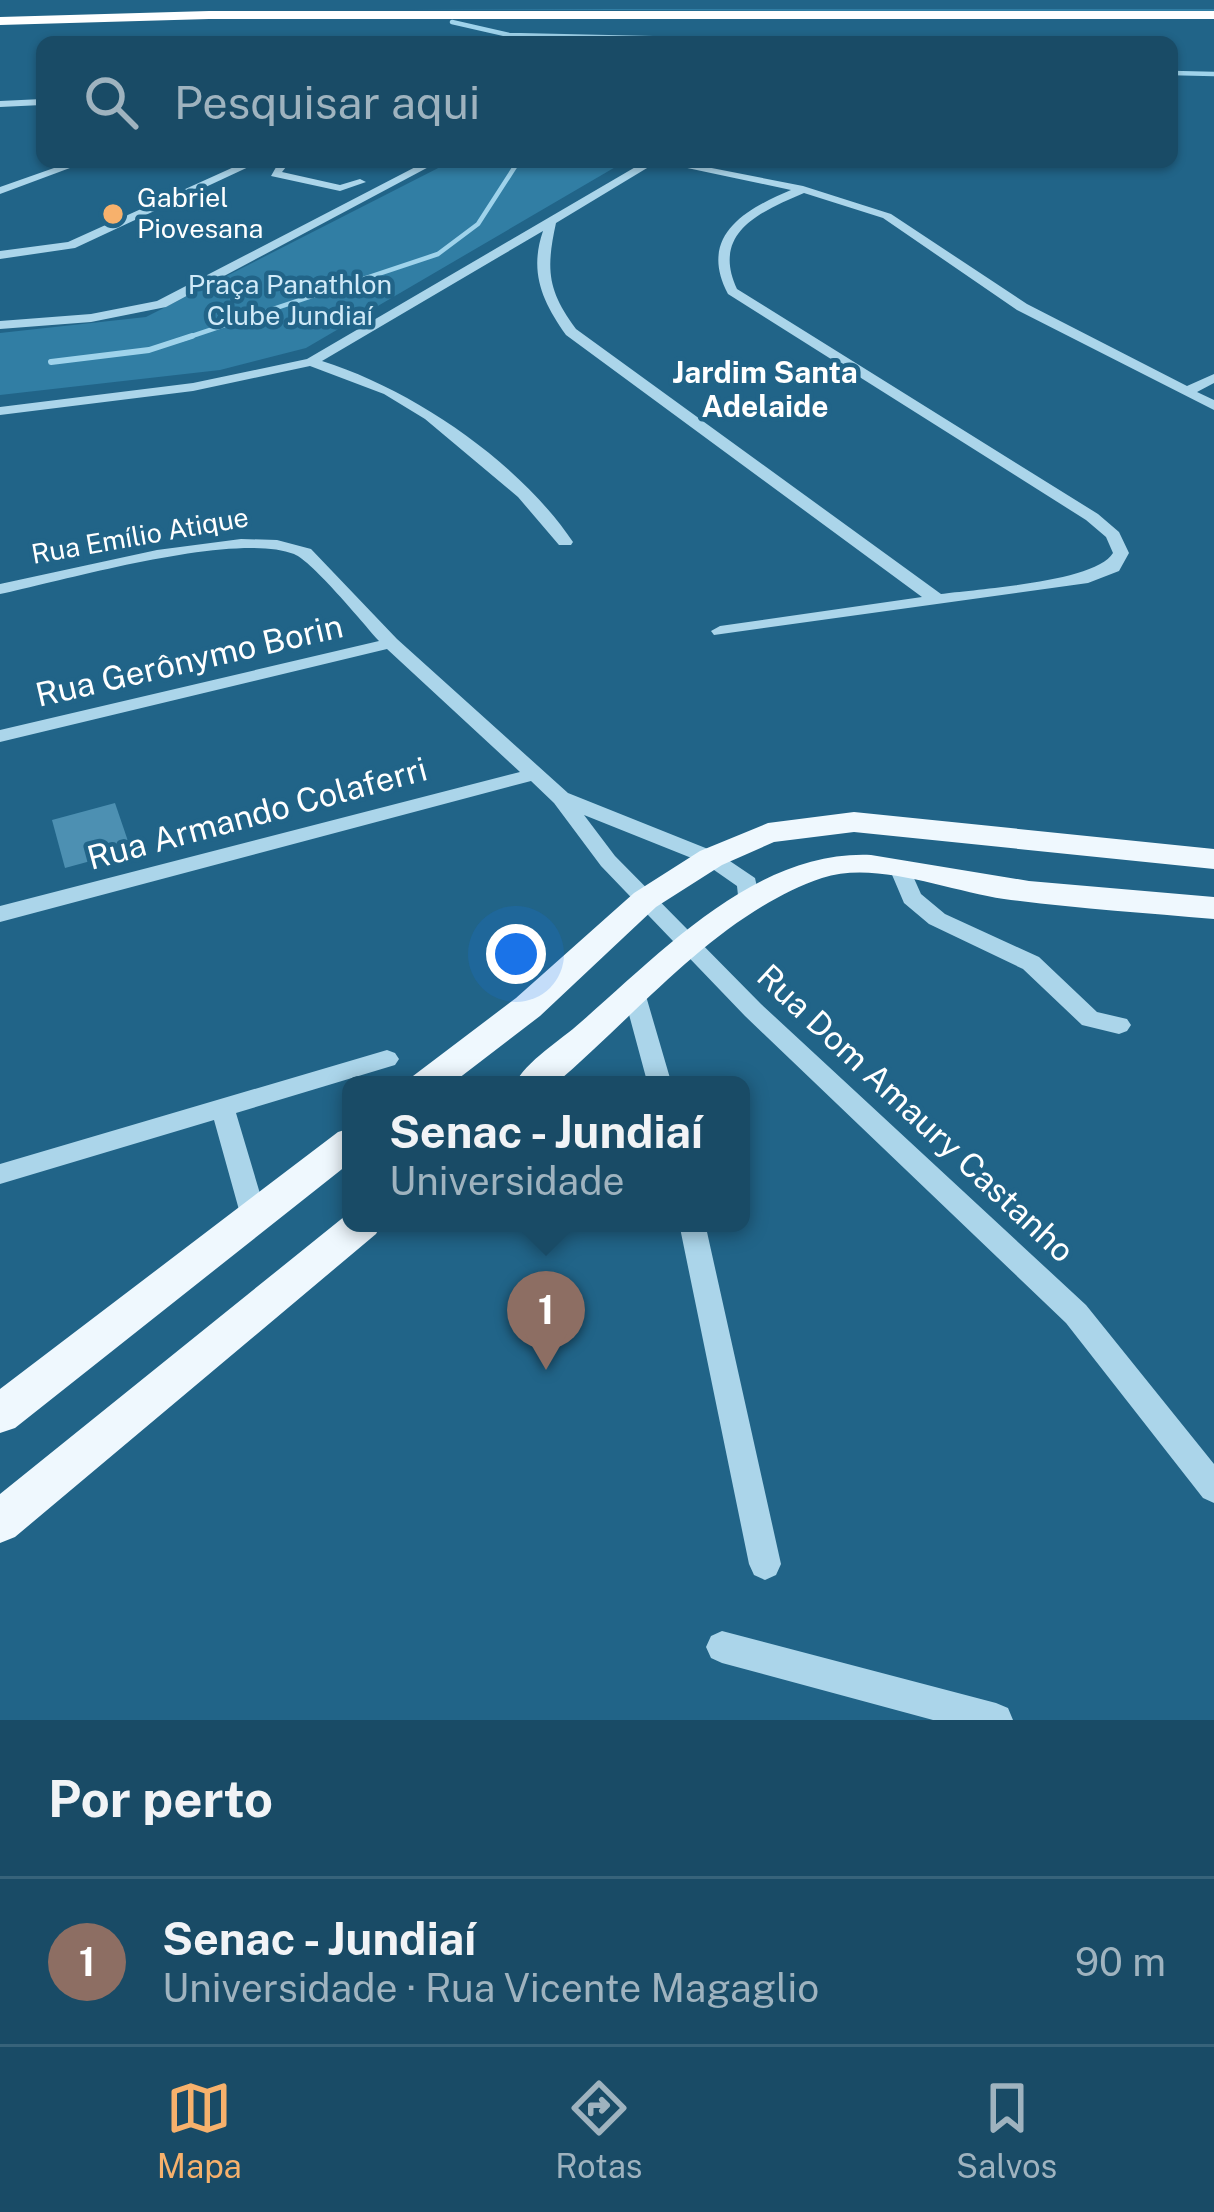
<!DOCTYPE html>
<html lang="pt">
<meta charset="utf-8">
<style>
:root{--surface:#194b66;--page:#26556f;--text:#f1f3f6;--muted:#9fb3bf;--line:#37637a;--accent:#f7b16c}
body{margin:0;font-family:"Public Sans",sans-serif;background:var(--page);color:var(--text)}
.you{position:absolute;left:516px;top:954px;width:42px;height:42px;margin:-30px;border:9px solid #fff;border-radius:50%;background:#1a73e8;box-shadow:0 0 0 18px #1a73e833}
.badge{display:grid;place-items:center;width:78px;height:78px;border-radius:50%;background:var(--accent);color:#fff;font-size:39px;font-weight:700}
.pin{position:absolute;translate:-50% -99px;filter:drop-shadow(0 3px 6px #0008)}
.pin::after{content:'';position:absolute;top:63px;width:42px;height:36px;background:inherit;clip-path:polygon(0 0,100% 0,50% 100%)}
.popup{position:absolute;left:342px;top:1076px;width:408px;height:156px;box-sizing:border-box;display:grid;place-content:center;border-radius:18px;background:var(--surface);filter:drop-shadow(0 3px 9px #0005);font-size:39px;white-space:nowrap;color:var(--muted)}
.popup b{font-size:45px;color:var(--text)}
.popup::after{content:'';position:absolute;left:50%;top:100%;margin-left:-24px;border:24px solid transparent;border-top-color:var(--surface)}
.list{margin:0;padding:0;list-style:none}
h2{display:flex;justify-content:space-between;align-items:center;height:156px;margin:0;padding:0 48px;font-size:51px}
h2 small{font-size:39px;font-weight:400;color:var(--muted)}
.list li{display:grid;grid-template-columns:78px 1fr auto;gap:36px;align-items:center;box-sizing:border-box;height:168px;padding:0 48px;border-top:3px solid var(--line)}
.list b{display:block;font-size:45px;white-space:nowrap}
.list p{margin:0;font-size:39px;white-space:nowrap;color:var(--muted)}
.list em{font-size:39px;font-style:normal;color:var(--muted)}
.icon{flex:none;width:66px;height:66px;fill:none;stroke:currentColor;stroke-width:2;stroke-linecap:round;stroke-linejoin:round}
.map{position:relative;flex:none;width:1214px;height:1720px;overflow:hidden}
.search{position:absolute;background:var(--surface);box-shadow:0 3px 9px #0004;left:36px;right:36px;top:36px;height:132px;display:flex;align-items:center;gap:30px;box-sizing:border-box;padding:0 42px;border-radius:18px;color:var(--muted);font-size:45px}
.sheet{height:324px;background:var(--surface)}
nav{display:flex;justify-content:space-around;align-items:center;box-sizing:border-box;height:168px;border-top:3px solid var(--line);background:var(--surface);font-size:33px;color:var(--muted)}
nav a{display:grid;justify-items:center;gap:6px}
nav .on{color:var(--accent)}
.map>svg:first-child{display:block}
.green{fill:#317ea4}
.lines{fill:none;stroke-linecap:round;stroke-linejoin:round}
.stream-far1{stroke:#9fd3eb;stroke-width:4.5}
.stream{stroke:#9fd3eb;stroke-width:6}
.building{fill:#4d90b2}
.minor{fill:#abd5ea;fill-rule:evenodd}
.major{fill:#eff8fe;fill-rule:evenodd}
.highway{fill:#fff;fill-rule:evenodd}
.poi-dot{fill:#f7b16c;stroke:#216488;stroke-width:4.5}
.labels{text-anchor:middle;stroke-width:9;stroke-linejoin:round;paint-order:stroke}
.far-poi-label{font-size:27px;fill:#fff;stroke:#216488;text-anchor:start}
.far-park-label{font-size:27px;fill:#d0eaf8;stroke:#216488}
.far-street-label{font-size:27px;fill:#fff;stroke:#216488}
.far-neighbourhood-label{font-size:30px;font-weight:bold;fill:#fff;stroke:#216488}
.street-label{font-size:33px;fill:#fff;stroke:#216488}
</style>
<div class="map">
<svg width="1214" height="1720" viewBox="0 0 1214 1720">
<rect width="100%" height="100%" fill="#216488"/>
<!-- green -->
<path class="green" d="M408,9H1214V13Z
M450,162H624L306,348L220,370L0,395V333L146,317Z"/>
<g class="lines">
<!-- stream-far1 -->
<path class="stream-far1" d="M452,22L509,35L813,42
M1172,73L1214,74
M183,339L438,254L478,224L518,162"/>
<!-- stream -->
<path class="stream" d="M51,362L149,350L192,336"/>
</g>
<!-- building -->
<path class="building" d="M115,803L131,850L65,868L52,820Z"/>
<g class="lines">
<!-- minor -->
<path class="minor" d="M42,99V105L0,107V101Z
M71,162H86L0,194V187Z
M245,162H259L75,248L0,259V251L68,242Z
M279,162H290L282,172L340,185L360,179L366,182L340,191L271,176Z
M425,162H438L166,307L91,322L0,329V321L91,314L157,301Z
M644,162H657L556,223C546,269 547,290 576,329L941,594C977,589 1096,582 1113,553L1106,537L1086,520L728,294C698,237 743,210 791,190L659,162H681L803,186L891,214L1027,304L1187,386L1214,374V383L1197,392L1214,400V410L1017,310L883,218L804,193C759,212 711,233 737,289L1098,514L1119,532L1129,553L1119,571L1088,583L714,635L711,631L720,626L922,597L566,335C542,301 529,272 543,231L322,361C414,390 519,462 573,542L571,545H559L518,497L425,419L384,394L310,366L193,391L0,415V407L193,383L307,359Z
M241,539L277,540L311,549L397,639L568,793L718,853L755,878L761,905L750,912L739,905L737,886L704,863L584,815L615,856L761,1004L1086,1305L1214,1464V1503L1203,1498L1066,1323L745,1016L601,866L554,803L531,781L0,922V906L520,772L387,649L0,742V730L379,641C362,622 313,562 294,554C235,531 66,580 0,594V584L157,550Z
M901,863L908,865L921,894L945,914L1039,957L1097,1012L1127,1019L1131,1025L1127,1031L1119,1034L1082,1025L1023,969L929,924L904,903L890,870Z
M635,988L643,990L646,996L672,1085H648L624,996L627,990Z
M387,1050L395,1053L399,1059L395,1065L236,1113L267,1217L263,1225L254,1228L245,1225L241,1217L214,1120L0,1184V1164Z
M679,1223H705L781,1564L776,1575L765,1580L754,1575L749,1564Z
M722,1631L996,1703L1008,1708L1013,1720H933L722,1663L711,1658L706,1647L711,1636Z"/>
<!-- major -->
<path class="major" d="M854,812L1214,849V869L854,832L774,842L722,865L656,907L540,1016L450,1085H408L413,1076L516,998L634,893L700,851L768,823Z
M871,855L1029,881L1214,897V919C1144,913 1073,908 1004,899C949,891 876,860 822,878C717,914 637,1015 554,1085H514C527,1060 560,1041 581,1022C662,952 756,850 871,855Z
M351,1128V1162L15,1428L0,1433V1389L338,1132Z
M350,1212L351,1223H382L376,1234L15,1537L0,1543V1494Z"/>
<!-- highway -->
<path class="highway" d="M209,11H1214V19H209L0,25V17Z"/>
</g>
<!-- markers -->
<circle class="poi-dot" cx="113" cy="214" r="12"/>
<g class="labels">
<!-- far-poi labels -->
<g class="far-poi-label">
<text x="137" y="207">Gabriel<tspan x="137" dy="31">Piovesana</tspan></text>
</g>
<!-- far-park labels -->
<g class="far-park-label">
<text x="290" y="294">Praça Panathlon<tspan x="290" dy="31">Clube Jundiaí</tspan></text>
</g>
<!-- far-street labels -->
<g class="far-street-label">
<text transform="translate(140 536) rotate(-10)" y="9">Rua Emílio Atique</text>
</g>
<!-- far-neighbourhood labels -->
<g class="far-neighbourhood-label">
<text x="765" y="383">Jardim Santa<tspan x="765" dy="34">Adelaide</tspan></text>
</g>
<!-- street labels -->
<g class="street-label">
<text transform="translate(189 660) rotate(-13)" y="12">Rua Gerônymo Borin</text>
<text transform="translate(257 813) rotate(-15)" y="12">Rua Armando Colaferri</text>
<text transform="translate(916 1113) rotate(43)" y="12">Rua Dom Amaury Castanho</text>
</g>
</g>
</svg>
<div class="you"></div>
<div class="pin badge" style="left:546px;top:1370px;background:#8d6e63">1</div>
<div class="popup"><b>Senac - Jundiaí</b>Universidade</div>
<div class="search"><svg class="icon" aria-label="search" viewBox="0 0 24 24"><circle cx="10" cy="10" r="6"/><path d="M15 15l6 6"/></svg>Pesquisar aqui</div>
</div>
<section class="sheet">
<h2>Por perto<small></small></h2>
<ul class="list">
<li><span class="badge" style="background:#8d6e63">1</span><div><b>Senac - Jundiaí</b><p>Universidade · Rua Vicente Magaglio</p></div><em>90 m</em></li>
</ul>
</section>
<nav>
<a class="on"><svg class="icon" aria-label="map" viewBox="0 0 24 24"><path d="M3 6l6-2 6 2 6-2v14l-6 2-6-2-6 2zM9 4v14M15 6v14"/></svg>Mapa</a>
<a><svg class="icon" aria-label="directions" viewBox="0 0 24 24"><path d="M12 3l9 9-9 9-9-9zM9 14v-3h6M13 9l2 2-2 2"/></svg>Rotas</a>
<a><svg class="icon" aria-label="saved" viewBox="0 0 24 24"><path d="M7 4h10v16l-5-4-5 4z"/></svg>Salvos</a>
</nav>
